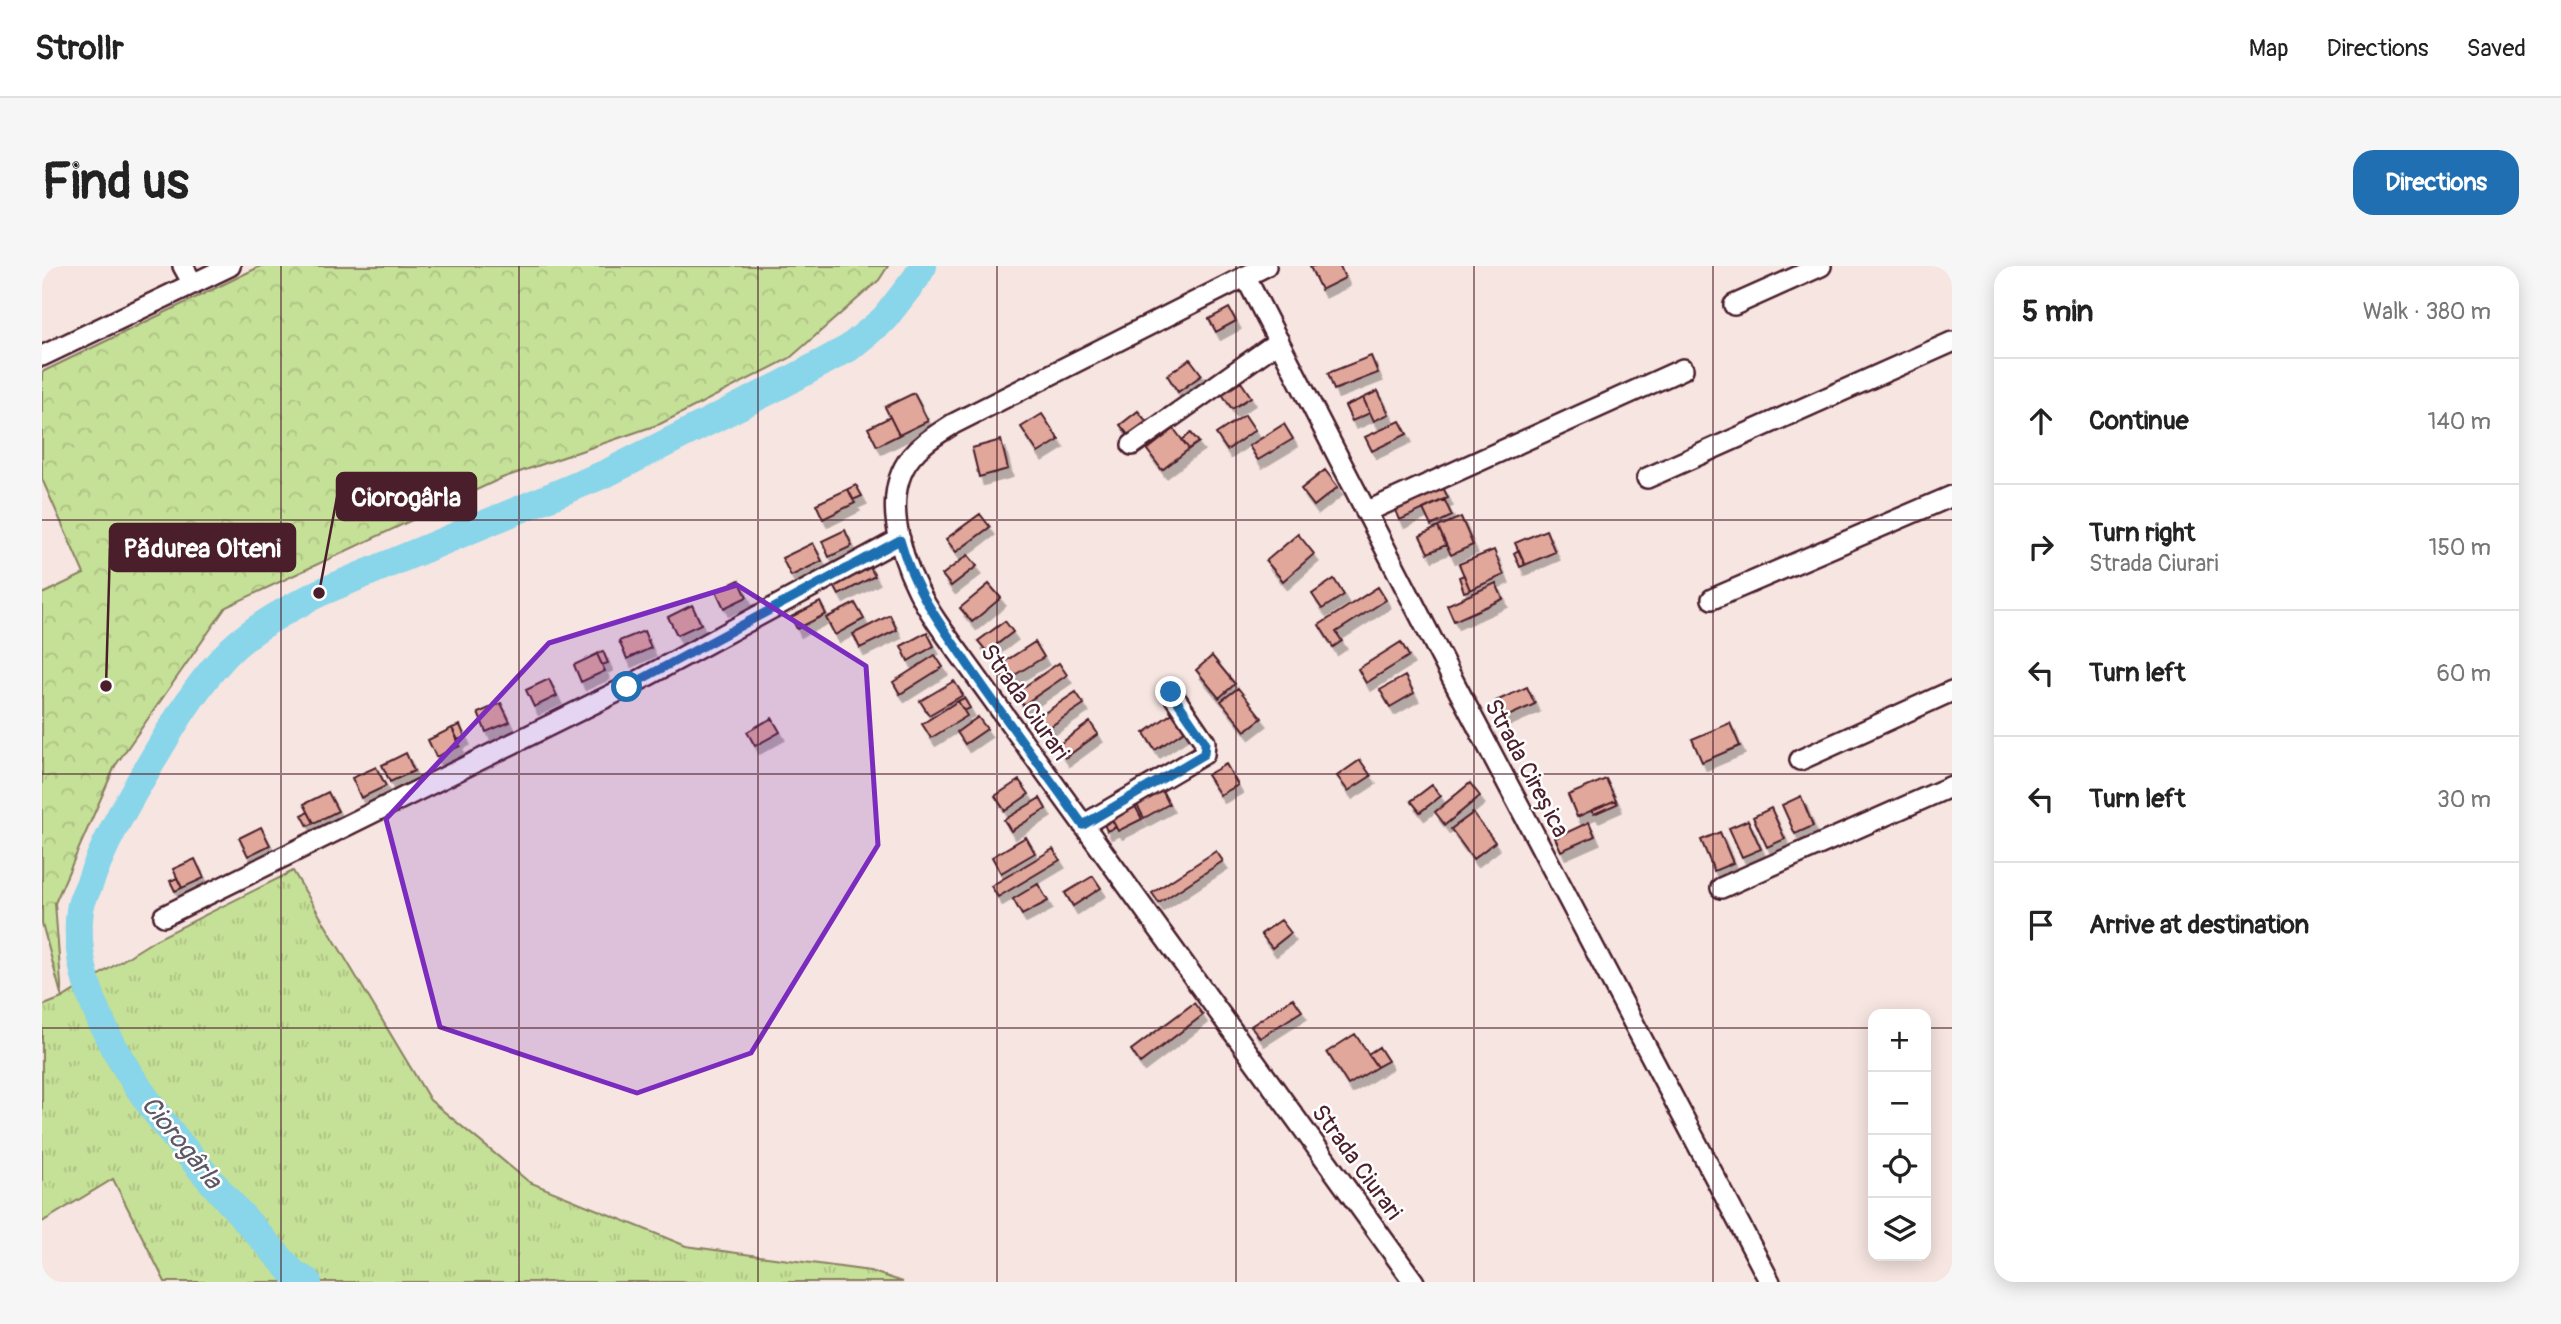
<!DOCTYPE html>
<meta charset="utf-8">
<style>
:root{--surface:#fff;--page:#f6f6f6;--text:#222;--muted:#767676;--line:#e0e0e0;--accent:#1f6fb2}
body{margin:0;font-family:Pangolin,sans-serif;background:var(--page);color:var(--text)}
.controls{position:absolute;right:21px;bottom:21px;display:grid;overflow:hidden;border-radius:14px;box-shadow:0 4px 18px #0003}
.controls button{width:63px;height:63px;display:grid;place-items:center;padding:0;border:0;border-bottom:2px solid var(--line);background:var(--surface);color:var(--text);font:35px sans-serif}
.stop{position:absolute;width:21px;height:21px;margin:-16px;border:5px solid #1f6fb2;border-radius:50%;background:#fff}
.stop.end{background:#1f6fb2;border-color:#fff;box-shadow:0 2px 7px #0008}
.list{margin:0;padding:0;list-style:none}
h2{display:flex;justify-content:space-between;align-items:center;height:91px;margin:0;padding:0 28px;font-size:30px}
h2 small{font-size:23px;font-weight:400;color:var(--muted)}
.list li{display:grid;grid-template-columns:46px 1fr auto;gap:21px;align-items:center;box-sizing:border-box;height:126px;padding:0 28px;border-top:2px solid var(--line)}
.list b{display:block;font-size:26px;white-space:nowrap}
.list p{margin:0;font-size:23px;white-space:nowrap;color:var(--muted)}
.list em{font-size:23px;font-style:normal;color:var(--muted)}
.icon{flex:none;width:38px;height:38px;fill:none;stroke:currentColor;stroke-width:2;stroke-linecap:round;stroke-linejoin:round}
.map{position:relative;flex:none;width:1910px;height:1016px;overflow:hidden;border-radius:21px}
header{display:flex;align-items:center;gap:42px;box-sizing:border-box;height:98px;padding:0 35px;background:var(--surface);border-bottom:2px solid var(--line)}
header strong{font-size:33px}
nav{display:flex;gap:38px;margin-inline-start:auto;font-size:24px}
.intro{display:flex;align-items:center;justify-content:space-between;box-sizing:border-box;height:168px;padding:0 42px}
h1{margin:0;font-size:49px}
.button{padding:18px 32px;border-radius:21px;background:var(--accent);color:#fff;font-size:24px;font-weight:700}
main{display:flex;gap:42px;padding:0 42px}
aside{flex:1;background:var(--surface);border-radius:21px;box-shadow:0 4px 18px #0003}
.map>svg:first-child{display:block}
.grass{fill:url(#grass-tufts);stroke:#888061;stroke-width:2}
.forest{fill:url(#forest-crowns);stroke:#888061;stroke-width:2}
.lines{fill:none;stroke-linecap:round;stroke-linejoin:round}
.river{stroke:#89d5e9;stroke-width:28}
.building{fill:#e0a79a;stroke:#4a1f2b;stroke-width:2;filter:url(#shadow)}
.minor-casing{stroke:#4a1f2b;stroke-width:24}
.minor{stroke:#fff;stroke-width:19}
.route{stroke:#1f6fb2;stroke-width:9}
.marked{fill:#7b2cbf;fill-opacity:0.2;stroke:#7b2cbf;stroke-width:5;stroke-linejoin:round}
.grid{fill:none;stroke:#4a1f2b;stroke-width:2;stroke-opacity:0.55}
.labels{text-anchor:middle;stroke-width:5;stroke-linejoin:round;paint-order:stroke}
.street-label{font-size:24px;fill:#4a1f2b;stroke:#fff}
.water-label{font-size:26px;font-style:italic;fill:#5d5664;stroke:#fff}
.leader{fill:none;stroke:#4a1f2b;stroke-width:2.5}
.callout-dot{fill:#4a1f2b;stroke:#fff;stroke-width:2.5}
.callout{fill:#4a1f2b;stroke:#4a1f2b;stroke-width:2.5}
.callout-label{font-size:26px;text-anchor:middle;font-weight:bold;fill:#fff}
</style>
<header>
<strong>Strollr</strong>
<nav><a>Map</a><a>Directions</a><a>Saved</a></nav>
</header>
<div class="intro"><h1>Find us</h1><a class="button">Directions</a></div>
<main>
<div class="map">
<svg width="1910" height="1016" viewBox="0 0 1910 1016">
<defs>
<pattern id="grass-tufts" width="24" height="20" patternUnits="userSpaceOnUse" patternTransform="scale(1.75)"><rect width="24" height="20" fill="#c5e097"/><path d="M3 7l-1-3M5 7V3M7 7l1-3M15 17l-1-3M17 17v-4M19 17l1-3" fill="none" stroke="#abc082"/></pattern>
<pattern id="forest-crowns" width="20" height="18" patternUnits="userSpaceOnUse" patternTransform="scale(1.75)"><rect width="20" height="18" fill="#c5e097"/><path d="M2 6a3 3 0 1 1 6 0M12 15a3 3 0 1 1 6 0" fill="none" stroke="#abc082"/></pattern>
<filter id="shadow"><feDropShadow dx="4.5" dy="8" stdDeviation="0" flood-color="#0004"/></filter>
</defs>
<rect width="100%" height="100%" fill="#f6e5e1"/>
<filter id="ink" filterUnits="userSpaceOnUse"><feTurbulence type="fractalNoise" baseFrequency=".0143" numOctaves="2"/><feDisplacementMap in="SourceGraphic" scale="14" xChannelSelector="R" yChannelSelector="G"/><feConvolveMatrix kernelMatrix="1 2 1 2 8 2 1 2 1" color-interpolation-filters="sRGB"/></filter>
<g filter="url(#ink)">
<!-- grass -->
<path class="grass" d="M251,605L388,834L487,916L644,980L828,1005L861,1016H123L71,913L0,956V740L20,732L113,674Z"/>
<!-- forest -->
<path class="forest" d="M219,0H846L837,14L748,92L618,158L460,212L184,341L73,500L13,637L20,732L0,657V328L42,308L0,213V106Z"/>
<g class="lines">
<!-- river -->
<path class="river" d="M266,1016L252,1008C174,918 21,772 38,644C39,635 44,626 47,619C61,579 82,542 104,505C127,466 150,425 181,392C206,364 244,344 277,327L565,207L741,118L807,82L842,53L874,12L881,0"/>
</g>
<!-- building -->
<path class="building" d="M1270,0H1298L1303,12L1279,24L1268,1Z
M1187,42L1194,55L1174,66L1167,53Z
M1329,90L1336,107L1292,124L1286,107Z
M1148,93L1160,109L1136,126L1125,109Z
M1199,116L1209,131L1190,143L1180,128Z
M1336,125L1347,148L1332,155L1321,132Z
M872,127L886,155L857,169L843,141Z
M1321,132L1328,147L1310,155L1303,140Z
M1096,145L1105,156L1087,170L1078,159Z
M1000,148L1017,174L996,187L979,161Z
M1203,149L1213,164L1185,184L1174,168Z
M848,151L857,169L835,180L826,162Z
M1358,155L1365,168L1330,185L1323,171Z
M1242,158L1251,173L1216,194L1207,180Z
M1132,163L1147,183L1120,204L1105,184Z
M1149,167L1157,176L1147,183L1140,174Z
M959,174L966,203L937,211L930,182Z
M1283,204L1296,221L1272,240L1259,223Z
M814,219L820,230L811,234L806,223Z
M1400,219L1406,232L1358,254L1352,240Z
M806,223L813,237L781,253L774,238Z
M1402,233L1410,250L1389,260L1381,243Z
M938,248L948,261L914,286L904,273Z
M1419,251L1431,279L1409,289L1396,261Z
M1396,261L1404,279L1386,287L1378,270Z
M803,264L810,280L787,291L780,275Z
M1504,264L1513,286L1483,299L1473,277Z
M1256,268L1272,288L1241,315L1224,295Z
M771,277L780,295L749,310L740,292Z
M1452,284L1462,309L1428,324L1417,298Z
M1477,284L1483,299L1478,301L1472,287Z
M926,289L935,300L909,320L900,309Z
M826,298L833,310L797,329L790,316Z
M1422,309L1428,324L1422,326L1417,311Z
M1292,313L1302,329L1280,343L1270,328Z
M697,314L705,331L682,342L674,325Z
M1454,317L1461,333L1412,355L1405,339Z
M947,318L959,332L930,356L918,342Z
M1336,321L1344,334L1294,366L1300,375L1291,381L1277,359Z
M778,336L784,348L755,363L749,351Z
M813,337L822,353L793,369L784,352Z
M650,339L659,358L635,369L626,351Z
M848,349L855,364L818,382L811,368Z
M963,355L971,366L945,386L936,375Z
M602,365L609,382L585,393L577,375Z
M885,366L892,380L866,395L859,380Z
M993,376L1002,391L963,415L954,401Z
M1359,376L1367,390L1324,417L1316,403Z
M561,385L566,397L560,399L555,388Z
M555,388L563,405L539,416L532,399Z
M893,389L901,401L858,428L851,416Z
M1170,390L1193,418L1177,432L1154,404Z
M1017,397L1025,409L981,439L973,427Z
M1363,410L1372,427L1348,441L1338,424Z
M507,413L515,430L492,441L484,424Z
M912,415L921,429L887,449L878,435Z
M1485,421L1493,438L1462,452L1454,435Z
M1196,422L1220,452L1203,465L1179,435Z
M1034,426L1042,438L1003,464L995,452Z
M922,432L928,442L922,445L916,435Z
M916,435L925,450L889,472L880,458Z
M459,437L468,456L444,466L436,447Z
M1132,446L1144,464L1113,484L1102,467Z
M936,451L945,463L923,478L915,466Z
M730,452L738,466L713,480L705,466Z
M1048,456L1056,468L1023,492L1015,480Z
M1688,457L1698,480L1660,496L1650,473Z
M418,459L423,471L416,474L410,462Z
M410,462L418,480L394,491L386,474Z
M364,487L372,505L348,516L340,499Z
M1318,494L1329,510L1306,525L1295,510Z
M1184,498L1196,519L1178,529L1165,509Z
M334,501L344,520L319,532L310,512Z
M1564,513L1574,534L1535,551L1526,529Z
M977,514L987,528L963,545L953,530Z
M1428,517L1438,530L1403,559L1393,546Z
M1390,519L1399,530L1378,546L1369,535Z
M1120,524L1127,538L1102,552L1094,537Z
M286,526L296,545L272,557L262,538Z
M1759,530L1771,560L1753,568L1740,539Z
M998,532L1004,543L969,565L962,554Z
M1574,534L1575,538L1552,548L1550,544Z
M1093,540L1100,553L1076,565L1069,552Z
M1729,542L1743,573L1725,581L1711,551Z
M266,546L272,557L266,560L260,549Z
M1431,547L1453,576L1431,593L1409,563Z
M1069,552L1074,561L1065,565L1061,556Z
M1706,554L1719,583L1700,591L1687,562Z
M1547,556L1553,570L1519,585L1513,572Z
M219,561L228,579L206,590L197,572Z
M1678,566L1691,597L1672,605L1659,574Z
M984,571L993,587L959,607L950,591Z
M1011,583L1018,594L956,631L949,620Z
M1174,585L1181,595L1117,637L1110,627Z
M153,593L162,612L140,622L131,603Z
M1051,610L1059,622L1031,640L1023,627Z
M135,612L140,622L133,625L128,615Z
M996,618L1006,635L980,649L971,633Z
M1239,654L1249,667L1230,682L1219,668Z
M1251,732L1260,745L1218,772L1209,760Z
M1152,737L1161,749L1098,797L1089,784Z
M1313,768L1335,801L1306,819L1285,786Z
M1337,781L1346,795L1335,801L1326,788Z"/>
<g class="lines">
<!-- minor casing -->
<g class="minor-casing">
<path id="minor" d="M141,0L151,18
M1224,0L911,158C896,168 881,176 869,191C840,227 857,286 876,324C891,355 916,384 936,413L1372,1016
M1203,10L1412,416L1728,1016
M1692,39L1779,0
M0,90L188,0
M1090,179L1237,75
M1605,212L1910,76
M1324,246L1641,103
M1670,333L1910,230
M1758,494L1910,425
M1041,559L1162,488L1163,476L1129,426
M1679,622L1910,520
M122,650L585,421L858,273"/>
</g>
<!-- minor -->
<use href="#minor" class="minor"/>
</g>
</g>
<g class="lines" filter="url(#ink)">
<!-- route -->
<path class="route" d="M585,421L858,274C872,324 896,354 924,396C962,451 1002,505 1041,559L1162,488L1163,476L1129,426"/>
</g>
<!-- marked area -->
<path class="marked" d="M695,319L824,400L836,579L709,787L595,827L398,761L344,553L507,377Z"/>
<!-- grid -->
<path class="grid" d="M239,0V1016M477,0V1016M716,0V1016M955,0V1016M1194,0V1016M1432,0V1016M1671,0V1016M0,254H1910M0,508H1910M0,762H1831M1884,762H1910"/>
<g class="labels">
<!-- street labels -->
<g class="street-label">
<text transform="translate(983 436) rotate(55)" y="8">Strada Ciurari</text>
<text transform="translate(1485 502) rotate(62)" y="8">Strada Cireșica</text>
<text transform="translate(1315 896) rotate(54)" y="8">Strada Ciurari</text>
</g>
<!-- water labels -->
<g class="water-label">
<text transform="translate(140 876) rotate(51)" y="9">Ciorogârla</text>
</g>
</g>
<!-- callouts -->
<path class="leader" d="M277 327L295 231M64 420L68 282"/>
<g class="callout-dot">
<circle cx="277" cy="327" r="7"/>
<circle cx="64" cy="420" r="7"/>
</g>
<g class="callout">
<rect x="295" y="207" width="139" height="47" rx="7"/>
<rect x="68" y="258" width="185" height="47" rx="7"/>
</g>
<g class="callout-label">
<text x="364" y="240">Ciorogârla</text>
<text x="160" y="291">Pădurea Olteni</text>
</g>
</svg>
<div class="controls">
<button>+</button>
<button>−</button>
<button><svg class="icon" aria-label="locate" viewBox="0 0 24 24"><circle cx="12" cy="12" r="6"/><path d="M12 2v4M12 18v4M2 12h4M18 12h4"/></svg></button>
<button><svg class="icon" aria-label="layers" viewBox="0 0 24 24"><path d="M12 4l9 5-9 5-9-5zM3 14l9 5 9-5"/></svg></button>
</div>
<div class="stop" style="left:585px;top:421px"></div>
<div class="stop end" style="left:1129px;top:426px"></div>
</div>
<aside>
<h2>5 min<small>Walk · 380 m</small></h2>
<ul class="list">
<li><svg class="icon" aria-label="ahead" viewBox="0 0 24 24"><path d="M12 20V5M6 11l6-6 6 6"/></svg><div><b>Continue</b></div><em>140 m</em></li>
<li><svg class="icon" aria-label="right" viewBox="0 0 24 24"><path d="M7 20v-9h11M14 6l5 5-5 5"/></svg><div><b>Turn right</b><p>Strada Ciurari</p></div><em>150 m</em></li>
<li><svg class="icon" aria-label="left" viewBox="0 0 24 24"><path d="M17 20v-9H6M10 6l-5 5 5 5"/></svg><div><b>Turn left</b></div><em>60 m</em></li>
<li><svg class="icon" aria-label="left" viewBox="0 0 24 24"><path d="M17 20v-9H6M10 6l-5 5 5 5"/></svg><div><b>Turn left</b></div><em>30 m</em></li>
<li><svg class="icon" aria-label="arrive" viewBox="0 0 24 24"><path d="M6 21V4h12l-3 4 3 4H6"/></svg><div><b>Arrive at destination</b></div></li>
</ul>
</aside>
</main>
